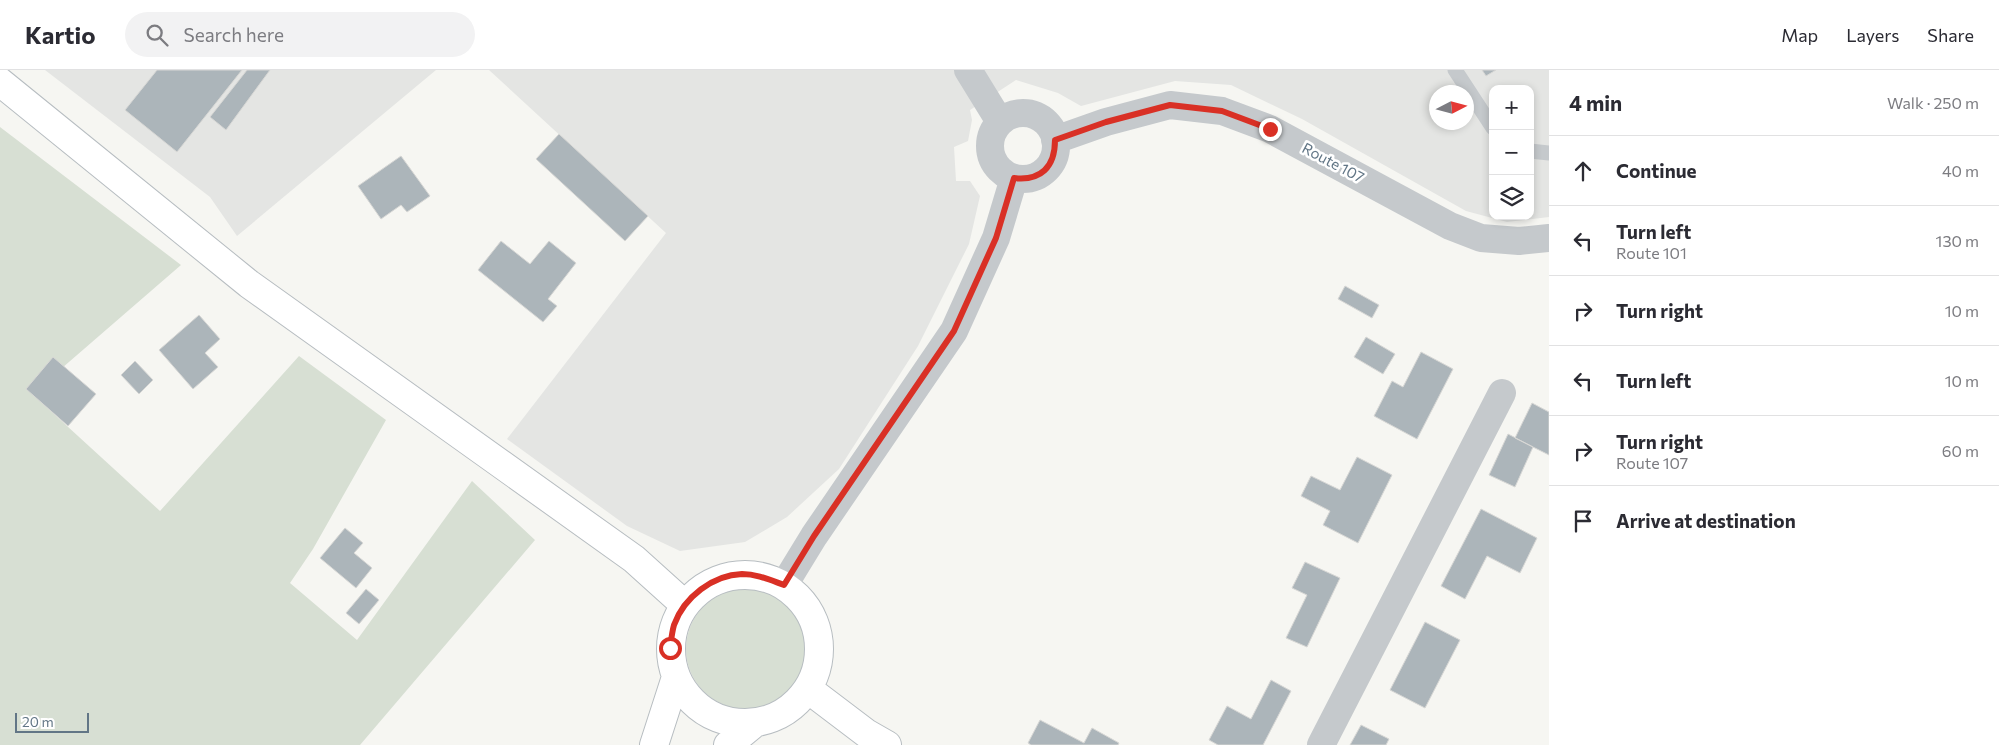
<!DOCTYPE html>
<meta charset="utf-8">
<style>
:root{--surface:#fff;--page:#f2f2f3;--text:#2b2b33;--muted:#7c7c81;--line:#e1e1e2}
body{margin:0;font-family:Commissioner,sans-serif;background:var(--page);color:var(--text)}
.controls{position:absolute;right:15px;top:15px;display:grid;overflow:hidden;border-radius:10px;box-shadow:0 2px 8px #0003}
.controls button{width:45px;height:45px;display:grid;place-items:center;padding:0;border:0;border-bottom:1px solid var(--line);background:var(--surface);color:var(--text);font:25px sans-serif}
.compass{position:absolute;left:1429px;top:15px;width:45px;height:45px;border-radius:50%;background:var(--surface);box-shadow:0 2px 8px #0003;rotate:84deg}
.scale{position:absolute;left:15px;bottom:12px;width:74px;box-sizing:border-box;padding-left:5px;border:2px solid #627686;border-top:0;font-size:14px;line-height:18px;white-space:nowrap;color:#627686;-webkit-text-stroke:4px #fff;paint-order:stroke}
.stop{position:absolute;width:15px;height:15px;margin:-11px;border:4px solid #d93025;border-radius:50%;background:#fff}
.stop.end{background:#d93025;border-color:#fff;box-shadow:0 1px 5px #0008}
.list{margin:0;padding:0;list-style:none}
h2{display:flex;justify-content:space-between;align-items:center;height:65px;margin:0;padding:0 20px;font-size:21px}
h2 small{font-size:16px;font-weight:400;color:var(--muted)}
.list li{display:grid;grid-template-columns:32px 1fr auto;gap:15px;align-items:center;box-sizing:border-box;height:70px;padding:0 20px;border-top:1px solid var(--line)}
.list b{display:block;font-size:19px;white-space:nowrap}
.list p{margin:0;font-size:16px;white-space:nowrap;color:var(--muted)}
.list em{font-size:16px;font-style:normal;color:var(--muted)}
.icon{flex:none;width:28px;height:28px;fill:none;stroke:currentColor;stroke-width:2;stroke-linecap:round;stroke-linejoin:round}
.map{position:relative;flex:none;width:1549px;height:675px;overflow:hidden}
header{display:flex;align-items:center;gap:30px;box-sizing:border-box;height:70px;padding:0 25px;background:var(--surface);border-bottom:1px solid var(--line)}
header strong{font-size:24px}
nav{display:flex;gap:28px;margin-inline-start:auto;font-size:18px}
.search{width:350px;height:45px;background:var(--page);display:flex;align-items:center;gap:12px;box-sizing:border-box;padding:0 18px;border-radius:28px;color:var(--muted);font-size:19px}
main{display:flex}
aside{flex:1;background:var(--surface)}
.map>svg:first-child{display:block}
.built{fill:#e4e5e3;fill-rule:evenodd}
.green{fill:#d7dfd3}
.building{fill:#acb5ba;stroke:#d7d7d5}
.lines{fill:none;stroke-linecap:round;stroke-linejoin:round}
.secondary-casing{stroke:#b7bdc1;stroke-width:30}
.lane{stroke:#c5c9cc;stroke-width:15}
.street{stroke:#c5c9cc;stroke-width:28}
.secondary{stroke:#fff;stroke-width:28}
.route{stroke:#d93025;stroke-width:6}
.labels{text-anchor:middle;stroke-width:5;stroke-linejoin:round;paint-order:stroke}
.street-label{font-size:15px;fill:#627686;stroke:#fff}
</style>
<header>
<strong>Kartio</strong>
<div class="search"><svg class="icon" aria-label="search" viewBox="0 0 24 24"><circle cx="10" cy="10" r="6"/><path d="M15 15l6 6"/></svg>Search here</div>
<nav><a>Map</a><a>Layers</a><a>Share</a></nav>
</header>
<main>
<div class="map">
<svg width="1549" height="675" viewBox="0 0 1549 675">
<rect width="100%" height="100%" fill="#f6f6f2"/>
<!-- built -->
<path class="built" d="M45,0H436L237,166L210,127Z
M489,0H1549V147L1507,152L1466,141L1302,49L1231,15L1175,11L1081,36L1058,23L1016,10L970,40L972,50L968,71L954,77L956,111H970L980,126L969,174L918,276L839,399L787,447L745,472L680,481L627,456L507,369L666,163ZM1493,19H1530V146H1493ZM1436,22H1466V52H1436Z"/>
<!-- green -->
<path class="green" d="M0,57L181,195L32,324L160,441L299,286L386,350L313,479L290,513L357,570L472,411L535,470L360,675H0Z
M686 579a60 60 0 1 1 120 0a60 60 0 1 1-120 0Z"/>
<!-- building -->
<path class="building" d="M157,0H242L177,82L125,40Z
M247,0H270L226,60L210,47Z
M1482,0H1496L1486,6Z
M559,64L648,146L625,171L536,89Z
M401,86L430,126L407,142L401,135L381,149L358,116Z
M501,171L530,194L549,171L576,193L548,229L557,236L543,252L478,200Z
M1345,216L1379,235L1372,248L1338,229Z
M199,245L220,269L205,283L218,297L193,319L159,280Z
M1366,267L1395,284L1383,304L1354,287Z
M1421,282L1453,299L1417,369L1374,346L1392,311L1403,317Z
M53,287L96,324L68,356L26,319Z
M135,291L153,310L139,324L121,305Z
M1532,333L1549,342V385L1515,368Z
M1508,364L1533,377L1515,417L1489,405Z
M1357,387L1392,405L1358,473L1323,455L1330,441L1301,426L1311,406L1340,420Z
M1481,439L1537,468L1520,503L1487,486L1465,529L1441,516Z
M345,458L363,473L354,483L372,498L356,518L320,488Z
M1305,492L1340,508L1307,577L1286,568L1307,525L1292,518Z
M366,519L379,530L359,554L346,543Z
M1425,552L1460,570L1425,638L1390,620Z
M1271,610L1291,621L1263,675H1218L1209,670L1227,636L1251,649Z
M1040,650L1084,673L1092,658L1119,673L1118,675H1031L1028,673Z
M1361,655L1389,669L1386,675H1350Z"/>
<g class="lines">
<!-- secondary casing -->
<g class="secondary-casing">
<path id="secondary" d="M0,12L249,214L634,489L685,535
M671 579a74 74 0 1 1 148 0a74 74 0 1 1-148 0Z
M808,619L866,663L887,675
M654,675L676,607
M728,675L756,652"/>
</g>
<!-- lane -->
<path class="lane" d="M1455,0L1493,58
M1530,81L1549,83"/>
<!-- street -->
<path class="street" d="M968,0L1000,52
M990 76a33 33 0 1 1 66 0a33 33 0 1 1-66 0Z
M1055,70L1106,52L1170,35L1222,41L1270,59L1450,156L1481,168L1519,171L1549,168
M784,515L814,466L954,261L996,168L1014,108
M1321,675L1502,323"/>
<!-- secondary -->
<use href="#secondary" class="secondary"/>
</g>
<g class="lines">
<!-- route -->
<path class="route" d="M670,578C671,571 672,562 674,555C684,527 713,505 742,504C757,504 770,510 784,515L814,466L954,261L996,168L1014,108C1041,111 1055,97 1055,70L1106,52L1170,35L1222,41L1270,59"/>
</g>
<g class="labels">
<!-- street labels -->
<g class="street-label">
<text transform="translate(1333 93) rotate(28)" y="5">Route 107</text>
</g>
</g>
</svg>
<div class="controls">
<button>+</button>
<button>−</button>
<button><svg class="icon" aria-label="layers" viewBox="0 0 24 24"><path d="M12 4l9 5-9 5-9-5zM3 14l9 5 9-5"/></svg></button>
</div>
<svg class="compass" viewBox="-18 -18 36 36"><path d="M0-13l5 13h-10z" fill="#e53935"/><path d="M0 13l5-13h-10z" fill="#7c7c81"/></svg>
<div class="scale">20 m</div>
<div class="stop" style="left:670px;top:578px"></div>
<div class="stop end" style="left:1270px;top:59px"></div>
</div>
<aside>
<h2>4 min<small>Walk · 250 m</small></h2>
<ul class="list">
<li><svg class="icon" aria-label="ahead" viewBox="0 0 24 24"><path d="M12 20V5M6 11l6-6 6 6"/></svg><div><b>Continue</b></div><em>40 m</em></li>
<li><svg class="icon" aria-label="left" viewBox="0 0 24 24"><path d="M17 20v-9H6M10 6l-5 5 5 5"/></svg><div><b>Turn left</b><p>Route 101</p></div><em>130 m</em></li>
<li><svg class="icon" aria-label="right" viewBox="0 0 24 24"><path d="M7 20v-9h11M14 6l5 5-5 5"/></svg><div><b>Turn right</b></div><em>10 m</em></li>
<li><svg class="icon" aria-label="left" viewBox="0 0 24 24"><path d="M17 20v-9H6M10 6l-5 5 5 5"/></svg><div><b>Turn left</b></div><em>10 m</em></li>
<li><svg class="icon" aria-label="right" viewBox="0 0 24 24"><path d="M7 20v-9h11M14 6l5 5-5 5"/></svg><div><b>Turn right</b><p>Route 107</p></div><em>60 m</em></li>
<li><svg class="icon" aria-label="arrive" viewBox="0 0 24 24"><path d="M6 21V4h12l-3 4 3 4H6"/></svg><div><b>Arrive at destination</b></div></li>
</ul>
</aside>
</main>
